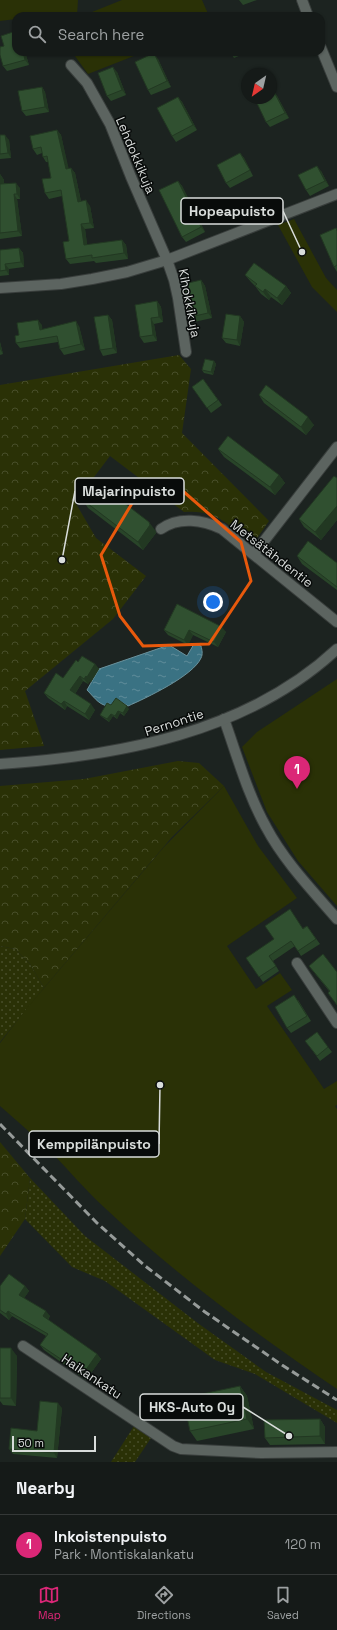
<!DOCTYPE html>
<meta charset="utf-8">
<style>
:root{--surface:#151a18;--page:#222725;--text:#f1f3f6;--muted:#9da1a2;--line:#343837;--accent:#db2777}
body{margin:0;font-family:"Space Grotesk",sans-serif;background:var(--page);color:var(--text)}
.compass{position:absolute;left:241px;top:68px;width:36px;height:36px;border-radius:50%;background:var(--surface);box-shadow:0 1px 3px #0004;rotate:214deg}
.scale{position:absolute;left:12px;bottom:10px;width:84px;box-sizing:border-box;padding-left:4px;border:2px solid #d9dddb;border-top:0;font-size:11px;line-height:14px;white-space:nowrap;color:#d9dddb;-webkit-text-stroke:3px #080b0a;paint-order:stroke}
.you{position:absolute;left:213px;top:602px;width:14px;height:14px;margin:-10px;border:3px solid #fff;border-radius:50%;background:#1a73e8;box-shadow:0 0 0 6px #1a73e833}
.badge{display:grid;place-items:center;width:26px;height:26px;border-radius:50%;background:var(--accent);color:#fff;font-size:13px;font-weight:700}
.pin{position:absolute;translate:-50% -33px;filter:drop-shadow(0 1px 2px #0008)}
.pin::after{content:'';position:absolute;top:21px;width:14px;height:12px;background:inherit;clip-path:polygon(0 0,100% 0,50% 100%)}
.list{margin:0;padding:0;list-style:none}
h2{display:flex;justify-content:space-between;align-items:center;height:52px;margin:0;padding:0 16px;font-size:17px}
h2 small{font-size:13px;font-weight:400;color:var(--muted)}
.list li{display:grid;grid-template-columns:26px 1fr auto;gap:12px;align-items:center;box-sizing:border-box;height:60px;padding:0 16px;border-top:1px solid var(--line)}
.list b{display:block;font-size:15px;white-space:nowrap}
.list p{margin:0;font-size:13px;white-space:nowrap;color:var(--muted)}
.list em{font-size:13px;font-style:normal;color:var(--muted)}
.icon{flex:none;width:22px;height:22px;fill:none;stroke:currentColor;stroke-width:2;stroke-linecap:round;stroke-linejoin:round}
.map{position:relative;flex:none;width:337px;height:1462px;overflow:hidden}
.search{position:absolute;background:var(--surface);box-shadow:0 1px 3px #0004;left:12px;right:12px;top:12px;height:44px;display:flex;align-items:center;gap:10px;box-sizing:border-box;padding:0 14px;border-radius:12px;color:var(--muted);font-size:15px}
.sheet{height:112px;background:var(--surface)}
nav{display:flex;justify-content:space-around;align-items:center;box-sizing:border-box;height:56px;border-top:1px solid var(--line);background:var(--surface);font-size:11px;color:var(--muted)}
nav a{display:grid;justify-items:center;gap:2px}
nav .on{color:var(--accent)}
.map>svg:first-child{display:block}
.grass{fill:url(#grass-dots)}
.forest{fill:url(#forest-crowns)}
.green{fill:#2a3106}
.water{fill:url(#water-ripples);stroke:#6a929d}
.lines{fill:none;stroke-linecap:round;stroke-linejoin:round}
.minor-casing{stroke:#393e3c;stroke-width:12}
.tertiary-casing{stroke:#393e3c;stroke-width:12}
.minor{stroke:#5c6460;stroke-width:10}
.tertiary{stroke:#5c6460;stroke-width:10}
.rail{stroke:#969b99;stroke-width:3;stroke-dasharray:8 4;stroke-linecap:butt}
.wall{fill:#294529}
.shaded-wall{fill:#223822}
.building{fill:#305030;stroke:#223822}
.marked{fill:none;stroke:#e8590c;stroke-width:3;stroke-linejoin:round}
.labels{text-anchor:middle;stroke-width:3;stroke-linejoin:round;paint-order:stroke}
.street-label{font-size:13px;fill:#d9dddb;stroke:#080b0a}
.leader{fill:none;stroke:#d9dddb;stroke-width:1.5}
.callout-dot{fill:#d9dddb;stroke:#080b0a;stroke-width:1.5}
.callout{fill:#080b0a;stroke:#d9dddb;stroke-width:1.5}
.callout-label{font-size:14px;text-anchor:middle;font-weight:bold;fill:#d9dddb}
</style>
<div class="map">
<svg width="337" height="1462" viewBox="0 0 337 1462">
<defs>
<pattern id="grass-dots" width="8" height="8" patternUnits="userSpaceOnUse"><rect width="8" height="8" fill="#2a3106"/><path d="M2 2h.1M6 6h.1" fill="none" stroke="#484e2a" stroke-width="1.8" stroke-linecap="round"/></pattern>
<pattern id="forest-crowns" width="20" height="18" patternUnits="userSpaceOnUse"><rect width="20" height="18" fill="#2a3106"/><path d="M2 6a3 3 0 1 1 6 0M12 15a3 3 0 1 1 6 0" fill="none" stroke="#484e2a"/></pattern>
<pattern id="water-ripples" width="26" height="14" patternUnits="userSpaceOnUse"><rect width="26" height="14" fill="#3a7283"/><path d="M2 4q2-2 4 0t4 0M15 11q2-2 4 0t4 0" fill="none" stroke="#5f8c9a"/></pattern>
</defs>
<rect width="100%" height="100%" fill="#1c2320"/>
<!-- grass -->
<path class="grass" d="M0,946L15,949L30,964L44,988L0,1042Z
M30,1178L85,1236L199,1324L266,1372L337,1410V1423L255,1374L215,1360L105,1281L72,1267L25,1219Z
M134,1426L151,1438L135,1462H111Z"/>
<!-- forest -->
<path class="forest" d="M179,355L191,369L182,433L269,521L253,544C229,525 216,509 184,512L110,456L75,502L96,538L146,576L113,619L25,691L44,746L0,750V385Z
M178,761L199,763L224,786L172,837L44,988L30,964L15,949L0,946V786L84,779Z
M0,1142L30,1178L25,1219L0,1256Z"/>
<!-- green -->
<path class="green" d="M0,0H78L77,16H16V19L0,21Z
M122,0H202L209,16H82Z
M72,52H144L88,74Z
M294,219L326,278L337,290V312L312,287L278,225Z
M337,679V906L298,861L267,812L242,747L257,732Z
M224,786L258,846L297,898L227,946L256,989L280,973L292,990L267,1006L324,1089L337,1081V1105L335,1106L337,1109V1389C256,1334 177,1276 106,1209C85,1190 67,1168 47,1148C32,1134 16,1120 0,1106V1043L27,1008L163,848Z"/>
<!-- water -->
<path class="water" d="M194,644L201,646C202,650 203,654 201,658C193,676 146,698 128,706L116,699L112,706C100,707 95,698 87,690L99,669L169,645L187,656Z"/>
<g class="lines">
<!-- minor casing -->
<g class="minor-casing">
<path id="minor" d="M302,0L308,16
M321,48L337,87
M71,65L87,83L110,124L131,177L167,260L174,280L178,298L186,352
M0,288L61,284L92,279L127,272L167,260L337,194
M161,529C179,516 203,520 222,529L337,622
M254,554L337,447
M224,719C237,755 247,793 266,827C284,861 312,890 337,919
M297,963L337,1023
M23,1346L173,1446L181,1449L261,1453L337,1452"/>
</g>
<!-- tertiary casing -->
<g class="tertiary-casing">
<path id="tertiary" d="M0,764C118,756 247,733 337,649"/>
</g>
<!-- minor -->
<use href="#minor" class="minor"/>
<!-- tertiary -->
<use href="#tertiary" class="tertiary"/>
<!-- rail -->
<path class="rail" d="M0,1124L97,1223L144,1265L205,1312L282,1365L337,1400"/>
</g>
<!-- wall -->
<path class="wall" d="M239,0H257L243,5Z
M16,52H25L29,65L7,71L3,66Z
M230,52H248L234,58Z
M158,59L171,87L151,95L148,90Z
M117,72L126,95L111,101L107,96Z
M42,87L45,92L49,112L26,116L22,111Z
M273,90L277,96L289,118L270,127L266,122Z
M178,97L182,102L197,130L176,142L172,136Z
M57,130L61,135L68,168H71L75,173L81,201L90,206L94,228L85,229L87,245L122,240L126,245L128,259L96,263L94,261L70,264L66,259L69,241L62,196L49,199L45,193L51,178L48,162H46L43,157L42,153L37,155L33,149Z
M0,135L9,140L11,158L0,159Z
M240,153L244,158L253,176L230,188L226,183Z
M321,171L329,186L310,196L306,190Z
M0,174L4,180V183L20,188V199H17L22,236L0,239Z
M178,181L182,186L205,232L186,242L182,237Z
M336,228L337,230V272L334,267Z
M19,248L23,253L24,267L9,269V275L0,276V250Z
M245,275L286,286L291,293L282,305L271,297L269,300L261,294L255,286L251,282Z
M201,280L205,286L212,318L194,322L190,317Z
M157,301L161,307L163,322L154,324L157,341L144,343L140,337Z
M108,315L112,320L117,353L103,356L100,350Z
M240,316L244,322L240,346L226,343L222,338Z
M42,325V329L79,326L85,350L64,355L60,349L58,342L20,348L16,343L19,335Z
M0,342L3,354L0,355Z
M214,361L216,364L213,375L204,373L202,370Z
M203,379L222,405L211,413L192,387Z
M259,395L314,425L306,435L264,403Z
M218,449L279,475L285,483L275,495L224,457Z
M337,478V520L321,540L304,527L299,519Z
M83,500L155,530L156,533L143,550L88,508Z
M297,556L337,563V590L302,564Z
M177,604L226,632L218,647L193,635L188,645L168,635L164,630Z
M78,662L95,664L99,669L91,682L90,681L88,684L83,681L75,694L95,710L89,720L67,706L65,710L48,698L44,693L63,678Z
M129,709L124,716L120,713L117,719L113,716L109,722L102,717L100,715Z
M307,926L320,944L301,956L295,946L273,961L279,971L263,982L246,958L303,928Z
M309,966L337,972V1005L328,993L329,991Z
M298,1000L311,1021L291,1033L287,1028Z
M309,1046L328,1047L332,1052L320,1061Z
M0,1286H25L29,1291L24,1298L50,1316L48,1320L97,1354L101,1359L86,1380L44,1350L40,1345L46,1336L12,1316L9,1320L0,1313Z
M0,1348L17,1356L16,1406L3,1405L0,1401Z
M240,1386L247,1396L254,1429L197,1441L190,1431Z
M62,1408L57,1458L13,1454L9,1449L37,1431Z
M320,1419L325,1427V1444L270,1445L265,1438Z"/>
<!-- shaded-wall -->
<path class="shaded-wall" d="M23,52H25L29,65L25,60Z
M154,53L158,59L171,87L167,81Z
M113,67L117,72L126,95L122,90Z
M42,87L45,92L49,112L45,107Z
M273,90L277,96L289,118L285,113Z
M178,97L182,102L197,130L193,125Z
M57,130L61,135L70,174L66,169Z
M5,135L9,140L11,158L8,153Z
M240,153L244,158L253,176L250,170Z
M317,166L321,171L329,186L325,181Z
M71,168L75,173L82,207L78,202Z
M0,174L4,180V189L0,184Z
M178,181L182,186L205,232L201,227Z
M16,183L20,188V199L17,194Z
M14,194L17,199L22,236L18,231Z
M86,200L90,206L94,228L90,223Z
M81,224L85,229L88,250L84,245Z
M122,240L126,245L128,259L124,253Z
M19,248L23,253L24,267L21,262Z
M5,264L9,269V275L6,270Z
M201,280L205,286L212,318L208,313Z
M286,286L291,293L282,305L277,298Z
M265,289L271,297L269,300L263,292Z
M157,301L161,307L163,322L159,317Z
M108,315L112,320L117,353L113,348Z
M240,316L244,322L240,346L237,340Z
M151,318L154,324L157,341L153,335Z
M38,320L42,325L43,335L40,330Z
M76,321L79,326L85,350L81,344Z
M0,342L3,354L0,349Z
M214,361L216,364L213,375L211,372Z
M308,417L314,425L306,435L301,427Z
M279,475L285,483L275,495L270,487Z
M337,506V520L321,540L315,532Z
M149,522L155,530L156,533L143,550L138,542Z
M222,627L226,632L218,647L214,642Z
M189,630L193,635L188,645L184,640Z
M95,664L99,669L91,682L87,677Z
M80,676L83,681L74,696L70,690Z
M86,676L90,681L88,684L84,679Z
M64,701L67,706L65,710L61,704Z
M91,704L95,710L89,720L85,714Z
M127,706L129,709L124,716L123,713Z
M118,711L120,713L117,719L115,716Z
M111,714L113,716L109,722L107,719Z
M25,1286L29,1291L23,1300L19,1295Z
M8,1311L12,1316L9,1320L6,1314Z
M46,1311L50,1316L46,1322L43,1316Z
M11,1348L17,1356L16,1406L11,1398Z
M97,1354L101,1359L86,1380L83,1374Z
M240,1386L247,1396L254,1429L247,1419Z
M58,1403L62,1408L57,1458L54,1453Z
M320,1419L325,1427V1444L320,1436Z"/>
<!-- building -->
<path class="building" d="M16,31V52H23L25,60L3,66L0,55V47L4,46L1,36Z
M154,53L167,81L148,90L135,62Z
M113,67L122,90L107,96L98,73Z
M42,87L45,107L22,111L18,91Z
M273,90L285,113L266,122L255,99L258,98H271V91Z
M178,97L193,125L172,136L157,108Z
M57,130L66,169L71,168L78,202L86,200L90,223L81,224L84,245L122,240L124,253L92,258V255L66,259L63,242L69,241L61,190L45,193L42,179L51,178L47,156L43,157L41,147L33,149L30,136Z
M0,135H5L8,153L0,154Z
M240,153L250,170L226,183L217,165Z
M317,166L325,181L306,190L298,175Z
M0,175V184L16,183L17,194H14L18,231L0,233Z
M178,181L201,227L182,237L159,190Z
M336,228L337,231V265L334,267L320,235Z
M19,248L21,262L5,264L6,270L0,271V250Z
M254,263L286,286L277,298L265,289L263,292L255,286L257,284L245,275Z
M201,280L208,313L190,317L184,284Z
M157,301L159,317L151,318L153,335L140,337L135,305Z
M226,314L240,316L237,340L222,338Z
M108,315L113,348L100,350L94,317Z
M38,320L40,330L76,321L81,344L60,349L57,336L16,343L15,336L19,335L17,323Z
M205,359L214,361L211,372L202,370Z
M203,379L218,400L207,408L192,387Z
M266,385L308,417L301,427L259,395Z
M228,436L279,475L270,487L218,449Z
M334,476L337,478V506L315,532L299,519Z
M97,482L149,522L150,525L138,542L83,500Z
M308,541L337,563V587L297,556Z
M177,604L222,627L214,642L189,630L184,640L164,630Z
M82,656L95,664L87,677L86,676L84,679L80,676L70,690L91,704L85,714L64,701L61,704L44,693L56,673L63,678L76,660L78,662Z
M116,698L127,706L123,713L118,711L115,716L111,714L107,719L100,715L107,703L111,705Z
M290,909L303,929L307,926L316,939L298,951L291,941L269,956L276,966L259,977L246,958L274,939L265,926Z
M323,954L337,972V1005L328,993L330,991L309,966Z
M294,995L307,1016L287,1028L275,1007Z
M317,1032L328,1047L317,1056L305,1041Z
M9,1274L25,1286L19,1295L46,1311L43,1316L97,1354L83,1374L40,1345L48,1334L8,1311L6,1314L0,1310V1286Z
M0,1348H11V1398H0Z
M240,1386L247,1419L190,1431L183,1398Z
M40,1401L58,1403L54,1453L9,1449L11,1428L37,1431Z
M320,1419V1436L265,1438L264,1420Z"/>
<!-- marked area -->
<path class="marked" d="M184,492L241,542L251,581L209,644L143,646L120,616L101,555L134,500Z"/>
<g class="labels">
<!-- street labels -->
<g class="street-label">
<text transform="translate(136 155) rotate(67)" y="5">Lehdokkikuja</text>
<text transform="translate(190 303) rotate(79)" y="5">Kihokkikuja</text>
<text transform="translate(272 553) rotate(38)" y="5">Metsätähdentie</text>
<text transform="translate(174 722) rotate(-18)" y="5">Pernontie</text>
<text transform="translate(92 1376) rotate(34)" y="5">Haikankatu</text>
</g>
</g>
<!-- callouts -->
<path class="leader" d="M302 252L283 211M62 560L75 491M160 1085L159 1144M289 1436L243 1407"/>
<g class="callout-dot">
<circle cx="302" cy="252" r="4"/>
<circle cx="62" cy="560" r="4"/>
<circle cx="160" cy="1085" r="4"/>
<circle cx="289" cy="1436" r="4"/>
</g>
<g class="callout">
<rect x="181" y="198" width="102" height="26" rx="4"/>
<rect x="75" y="478" width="109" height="26" rx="4"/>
<rect x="29" y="1131" width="130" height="26" rx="4"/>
<rect x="140" y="1394" width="103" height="26" rx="4"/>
</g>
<g class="callout-label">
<text x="232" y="216">Hopeapuisto</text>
<text x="129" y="496">Majarinpuisto</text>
<text x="94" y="1149">Kemppilänpuisto</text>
<text x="192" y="1412">HKS-Auto Oy</text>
</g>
</svg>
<svg class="compass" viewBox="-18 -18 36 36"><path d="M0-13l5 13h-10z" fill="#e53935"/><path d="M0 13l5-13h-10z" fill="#9da1a2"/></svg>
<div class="scale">50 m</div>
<div class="you"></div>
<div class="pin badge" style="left:297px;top:789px">1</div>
<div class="search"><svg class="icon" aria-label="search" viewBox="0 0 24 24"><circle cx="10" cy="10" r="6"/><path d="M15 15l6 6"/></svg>Search here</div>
</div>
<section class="sheet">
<h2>Nearby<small></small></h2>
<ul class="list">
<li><span class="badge">1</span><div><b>Inkoistenpuisto</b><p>Park · Montiskalankatu</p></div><em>120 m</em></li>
</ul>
</section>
<nav>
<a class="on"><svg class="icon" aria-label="map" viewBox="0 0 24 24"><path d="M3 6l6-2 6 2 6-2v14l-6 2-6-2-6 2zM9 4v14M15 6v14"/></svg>Map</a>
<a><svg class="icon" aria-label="directions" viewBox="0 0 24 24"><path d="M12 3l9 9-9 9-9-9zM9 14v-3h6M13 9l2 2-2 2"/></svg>Directions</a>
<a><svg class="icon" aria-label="saved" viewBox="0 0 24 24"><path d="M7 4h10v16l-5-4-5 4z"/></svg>Saved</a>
</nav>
